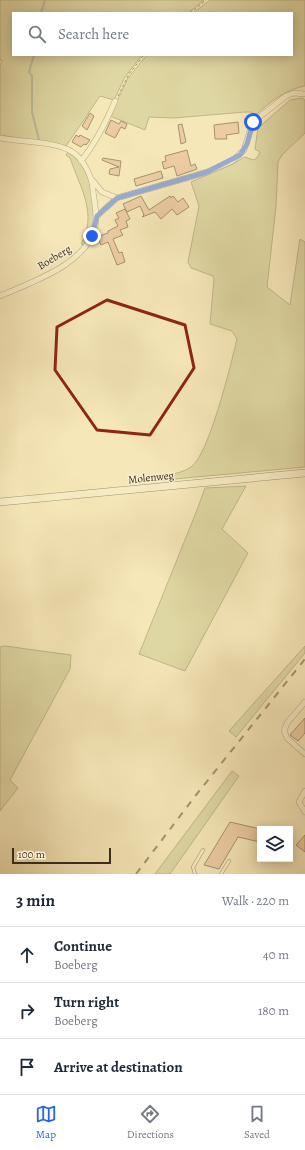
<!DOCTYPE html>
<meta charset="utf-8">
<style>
:root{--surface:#fff;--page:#f6f6f7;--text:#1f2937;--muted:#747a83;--line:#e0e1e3;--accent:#2563eb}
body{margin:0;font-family:Alegreya,serif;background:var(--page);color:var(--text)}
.controls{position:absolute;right:12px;bottom:12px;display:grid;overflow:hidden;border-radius:0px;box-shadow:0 2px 10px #0003}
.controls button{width:36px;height:36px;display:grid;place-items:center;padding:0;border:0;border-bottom:1px solid var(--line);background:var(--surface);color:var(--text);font:20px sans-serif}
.scale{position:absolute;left:12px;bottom:10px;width:99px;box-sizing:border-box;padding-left:4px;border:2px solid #3e2d18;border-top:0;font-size:11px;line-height:14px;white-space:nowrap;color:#3e2d18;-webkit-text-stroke:3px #f8efd1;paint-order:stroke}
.stop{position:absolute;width:12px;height:12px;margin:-9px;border:3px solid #2563eb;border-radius:50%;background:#fff}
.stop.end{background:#2563eb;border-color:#fff;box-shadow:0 1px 4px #0008}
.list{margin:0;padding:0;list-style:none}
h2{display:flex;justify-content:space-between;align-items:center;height:52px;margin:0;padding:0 16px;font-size:17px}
h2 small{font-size:13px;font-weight:400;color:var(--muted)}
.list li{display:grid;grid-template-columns:26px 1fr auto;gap:12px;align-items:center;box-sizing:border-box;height:56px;padding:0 16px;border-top:1px solid var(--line)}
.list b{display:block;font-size:15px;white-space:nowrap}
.list p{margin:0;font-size:13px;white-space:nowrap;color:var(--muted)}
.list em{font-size:13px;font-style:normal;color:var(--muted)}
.icon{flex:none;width:22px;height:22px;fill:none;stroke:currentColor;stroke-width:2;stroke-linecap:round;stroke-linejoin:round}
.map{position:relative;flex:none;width:305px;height:874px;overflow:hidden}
.search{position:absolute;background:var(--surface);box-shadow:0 2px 10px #0003;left:12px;right:12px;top:12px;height:44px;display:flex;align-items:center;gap:10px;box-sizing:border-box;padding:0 14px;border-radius:0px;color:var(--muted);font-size:15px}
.sheet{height:220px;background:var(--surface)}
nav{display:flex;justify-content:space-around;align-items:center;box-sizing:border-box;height:56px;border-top:1px solid var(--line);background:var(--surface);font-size:11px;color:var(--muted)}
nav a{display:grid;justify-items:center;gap:2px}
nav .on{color:var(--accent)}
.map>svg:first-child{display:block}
.green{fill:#c3c38a;stroke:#807851}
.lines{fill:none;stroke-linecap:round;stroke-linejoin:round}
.stream{stroke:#778576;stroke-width:2}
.building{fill:#e3aa89;stroke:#3e2d18}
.lane-casing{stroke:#6c5c40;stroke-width:4}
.street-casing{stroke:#6c5c40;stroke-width:6}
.secondary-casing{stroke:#3e2d18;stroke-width:8}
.path{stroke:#3e2d18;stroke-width:1;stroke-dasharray:3 2;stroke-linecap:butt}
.lane{stroke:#f8efd1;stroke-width:2.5}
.street{stroke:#f8efd1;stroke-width:5}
.secondary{stroke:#f8efd1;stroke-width:7}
.rail{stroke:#3e2d18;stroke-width:2;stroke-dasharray:7 7;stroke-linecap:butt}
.route{stroke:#2563eb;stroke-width:5}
.marked{fill:none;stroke:#8f2418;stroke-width:3;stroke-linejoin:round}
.labels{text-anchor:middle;stroke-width:3;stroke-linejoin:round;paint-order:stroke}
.street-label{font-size:11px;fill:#3e2d18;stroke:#f8efd1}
</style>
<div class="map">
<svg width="305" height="874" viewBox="0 0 305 874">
<rect width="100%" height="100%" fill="#f5e7b8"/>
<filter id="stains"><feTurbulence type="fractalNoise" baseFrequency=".005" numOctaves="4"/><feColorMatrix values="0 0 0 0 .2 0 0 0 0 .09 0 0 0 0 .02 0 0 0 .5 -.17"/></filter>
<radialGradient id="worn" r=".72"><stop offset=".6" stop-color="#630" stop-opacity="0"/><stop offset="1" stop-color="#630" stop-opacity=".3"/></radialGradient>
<!-- green -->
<path class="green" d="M0,0H204L188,13H13V55H142L125,77L114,100L100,96L66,146L0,135V66L2,60H0Z
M210,0H305V86C287,89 269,102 256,115L251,112H245L174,118L149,117L145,130L110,116L128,78L147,55H292V13H193Z
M302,98L305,100V133L282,155L278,162L276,207L267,287L290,305L300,239L305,242V467L142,482L141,478C156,476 178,476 191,467C209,455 231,364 237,339L232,331L210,324L214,279L213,276L191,268L188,262L199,206L191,182L233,164L244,157L254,160L257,158L260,152L255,149L258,128L290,100Z
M68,152C89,164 97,201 94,223C92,231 88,238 84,245L81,244C98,214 80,187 70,158L66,155Z
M246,486L222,529L248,553L185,671L139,654L197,510L205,488Z
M5,646L71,655L70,669L10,780L18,788L0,811V647Z
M305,646V653L236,737L229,731Z
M232,771L239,776L170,874H155Z"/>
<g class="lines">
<!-- stream -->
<path class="stream" d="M41,13L45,0
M34,55L29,72L32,76V112L39,140"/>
</g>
<!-- building -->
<path class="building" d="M90,113L94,116L87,130L82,126Z
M111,120L119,124L121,121L127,124L125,129L121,127L115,138L105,133Z
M238,122L239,133L226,135L227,139H215L214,125Z
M182,124L186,142L181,144L178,125Z
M76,135L79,137L80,135L90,140L86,145L84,144L81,147L72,142Z
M187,150L191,166L195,164L197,169L177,176L174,166L164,169L162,162L166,161L165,156Z
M103,158L121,161L119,176L109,174L110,169L119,167L102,160Z
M161,171L163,178L136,186L134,179Z
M141,196L149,210L170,196L171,198L173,196L178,202L183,198L189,207L177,215L172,209L161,219L155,212L142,217L144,215L140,206L127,212L123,204Z
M125,209L130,219L126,221L128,227L120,230L123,235L113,239L119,253L122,252L125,262L117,265L108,242L101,245L97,237L108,233V231L118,226L115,220L119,218L116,213Z
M305,718V733L298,741L290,735Z
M230,822L260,829V842L238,837L219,869L204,865Z
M305,835V852L296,845Z"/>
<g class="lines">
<!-- lane casing -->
<g class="lane-casing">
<path id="lane" d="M195,874L193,867L203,850
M221,874L229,861"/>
</g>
<!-- street casing -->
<g class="street-casing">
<path id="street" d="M0,138C21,142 51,141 69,150C83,157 92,176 93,190C94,203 98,213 95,227C87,264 32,282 0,296
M81,161C96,143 106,122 115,101
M93,181L102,192L117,198
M97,216L117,198L207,172L232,161L244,150L253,122L286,96L294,93L305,94
M305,702L287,723L284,731L287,738L305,754
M305,791L299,802L305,812"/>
</g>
<!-- secondary casing -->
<g class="secondary-casing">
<path id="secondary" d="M0,502L305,473"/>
</g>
<!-- path -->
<path class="path" d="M190,13L206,0
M118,96L129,74L144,55"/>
<!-- lane -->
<use href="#lane" class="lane"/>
<!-- street -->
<use href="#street" class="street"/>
<!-- secondary -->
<use href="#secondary" class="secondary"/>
<!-- rail -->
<path class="rail" d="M136,874L196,795L305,659"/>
</g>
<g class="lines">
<!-- route -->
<path class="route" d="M92,236L97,216L117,198L207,172L240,155L247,144L253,122"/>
</g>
<!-- marked area -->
<path d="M0 0H305V874H0ZM107,300L185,325L194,368L150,435L97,430L55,370L57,327Z" fill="#f5e7b8" fill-opacity=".55" fill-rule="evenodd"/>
<path class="marked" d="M107,300L185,325L194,368L150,435L97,430L55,370L57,327Z"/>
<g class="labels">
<!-- street labels -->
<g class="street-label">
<text transform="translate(54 257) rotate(-31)" y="4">Boeberg</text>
<text transform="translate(151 477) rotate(-6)" y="4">Molenweg</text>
</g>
</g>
<rect width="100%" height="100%" filter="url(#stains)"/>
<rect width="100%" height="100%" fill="url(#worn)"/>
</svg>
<div class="controls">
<button><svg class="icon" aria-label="layers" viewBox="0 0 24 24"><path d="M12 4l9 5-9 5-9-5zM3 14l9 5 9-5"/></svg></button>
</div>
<div class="scale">100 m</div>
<div class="stop" style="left:253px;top:122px"></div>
<div class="stop end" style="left:92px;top:236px"></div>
<div class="search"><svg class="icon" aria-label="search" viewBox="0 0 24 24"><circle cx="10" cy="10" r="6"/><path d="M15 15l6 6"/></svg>Search here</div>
</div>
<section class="sheet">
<h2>3 min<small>Walk · 220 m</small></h2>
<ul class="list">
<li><svg class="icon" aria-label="ahead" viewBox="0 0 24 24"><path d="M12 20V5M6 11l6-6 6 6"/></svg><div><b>Continue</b><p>Boeberg</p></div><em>40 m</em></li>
<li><svg class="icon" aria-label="right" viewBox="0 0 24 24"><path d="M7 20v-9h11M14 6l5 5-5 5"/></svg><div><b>Turn right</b><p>Boeberg</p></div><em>180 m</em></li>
<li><svg class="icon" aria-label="arrive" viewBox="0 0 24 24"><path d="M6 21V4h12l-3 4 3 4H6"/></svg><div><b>Arrive at destination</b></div></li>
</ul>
</section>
<nav>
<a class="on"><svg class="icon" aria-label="map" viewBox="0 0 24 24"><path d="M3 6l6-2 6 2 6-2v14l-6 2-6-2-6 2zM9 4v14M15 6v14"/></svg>Map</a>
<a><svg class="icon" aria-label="directions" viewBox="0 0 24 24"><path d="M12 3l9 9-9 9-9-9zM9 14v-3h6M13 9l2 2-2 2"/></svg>Directions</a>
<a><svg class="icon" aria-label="saved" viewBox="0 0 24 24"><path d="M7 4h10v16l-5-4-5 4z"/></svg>Saved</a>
</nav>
